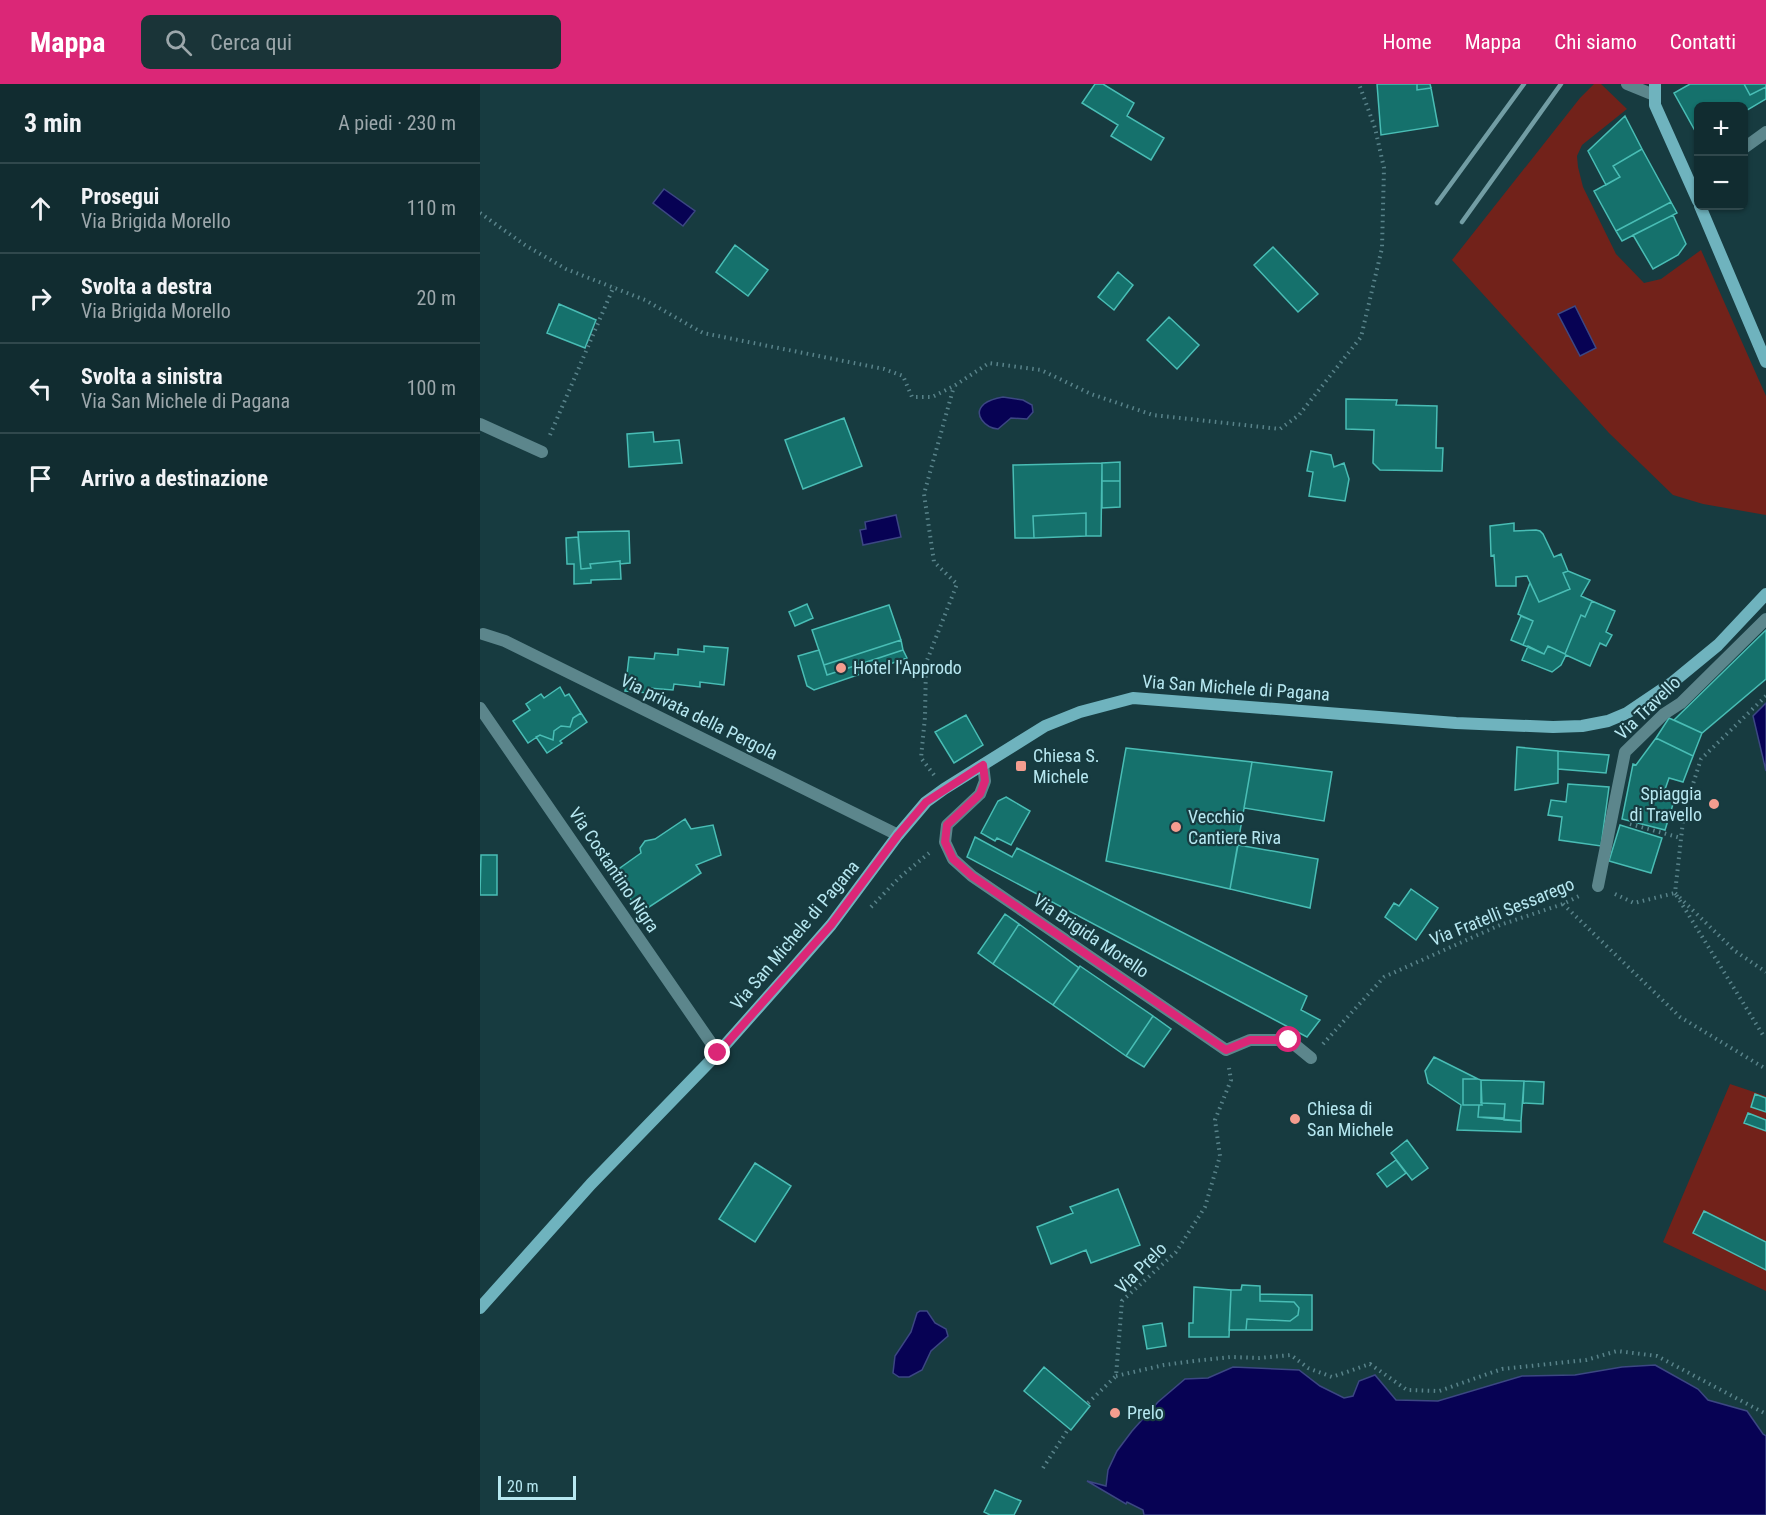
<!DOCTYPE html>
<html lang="it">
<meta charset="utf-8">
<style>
:root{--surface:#112c30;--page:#1a3438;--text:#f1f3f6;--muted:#9ca7ab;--line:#30484c;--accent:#db2777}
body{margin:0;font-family:"Roboto Condensed",sans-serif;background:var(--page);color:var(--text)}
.controls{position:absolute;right:18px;top:18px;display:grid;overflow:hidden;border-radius:9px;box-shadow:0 2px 4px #0004}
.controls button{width:54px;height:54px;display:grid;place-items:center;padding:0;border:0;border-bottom:2px solid var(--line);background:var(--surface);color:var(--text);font:30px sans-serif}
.scale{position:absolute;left:18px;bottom:15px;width:78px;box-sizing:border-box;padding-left:6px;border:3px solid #b7e8f1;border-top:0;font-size:16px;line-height:21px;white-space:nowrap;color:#b7e8f1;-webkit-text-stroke:4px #173b40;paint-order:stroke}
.stop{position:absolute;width:18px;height:18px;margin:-14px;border:4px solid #db2777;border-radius:50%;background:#fff}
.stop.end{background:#db2777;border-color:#fff;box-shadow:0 2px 6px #0008}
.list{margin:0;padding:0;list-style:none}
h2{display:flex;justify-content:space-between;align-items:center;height:78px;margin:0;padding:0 24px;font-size:26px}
h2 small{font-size:20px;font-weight:400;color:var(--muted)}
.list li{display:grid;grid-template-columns:39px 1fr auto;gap:18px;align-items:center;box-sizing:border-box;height:90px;padding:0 24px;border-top:2px solid var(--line)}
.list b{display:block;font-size:22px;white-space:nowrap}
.list p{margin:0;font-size:20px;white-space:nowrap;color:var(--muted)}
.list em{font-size:20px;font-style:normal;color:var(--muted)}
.icon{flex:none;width:33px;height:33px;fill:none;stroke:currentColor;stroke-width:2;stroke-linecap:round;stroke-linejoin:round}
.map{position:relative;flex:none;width:1286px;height:1431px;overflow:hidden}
header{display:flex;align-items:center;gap:36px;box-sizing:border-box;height:84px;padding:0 30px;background:var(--accent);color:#fff}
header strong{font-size:28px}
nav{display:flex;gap:33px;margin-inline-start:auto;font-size:21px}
.search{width:420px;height:54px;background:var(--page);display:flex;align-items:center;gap:15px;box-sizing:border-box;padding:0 21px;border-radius:9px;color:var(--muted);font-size:22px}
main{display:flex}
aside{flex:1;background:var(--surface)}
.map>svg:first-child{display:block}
.green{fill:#72221a}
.water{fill:#070254;stroke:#3c4783;stroke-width:1.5}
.building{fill:#15716c;stroke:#49bdb5;stroke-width:1.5}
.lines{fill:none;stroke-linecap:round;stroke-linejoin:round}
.path{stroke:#59838a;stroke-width:4;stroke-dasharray:1.5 4.5;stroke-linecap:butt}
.lane{stroke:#5c868c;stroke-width:12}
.street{stroke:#5c868c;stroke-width:12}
.secondary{stroke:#6fb3be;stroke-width:12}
.rail{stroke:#729da4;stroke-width:4.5}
.route{stroke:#db2777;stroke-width:8}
.poi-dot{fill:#f59d8f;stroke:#173b40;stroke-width:2}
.labels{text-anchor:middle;stroke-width:4.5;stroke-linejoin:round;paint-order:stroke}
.poi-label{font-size:18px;fill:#b7e8f1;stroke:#173b40;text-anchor:start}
.street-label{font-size:18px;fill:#b7e8f1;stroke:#173b40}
</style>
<header>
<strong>Mappa</strong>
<div class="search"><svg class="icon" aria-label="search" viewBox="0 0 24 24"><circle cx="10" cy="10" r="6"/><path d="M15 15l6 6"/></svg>Cerca qui</div>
<nav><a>Home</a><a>Mappa</a><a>Chi siamo</a><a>Contatti</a></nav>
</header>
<main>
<aside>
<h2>3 min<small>A piedi · 230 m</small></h2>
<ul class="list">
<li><svg class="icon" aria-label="ahead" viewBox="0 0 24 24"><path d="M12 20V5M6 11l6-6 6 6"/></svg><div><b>Prosegui</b><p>Via Brigida Morello</p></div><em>110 m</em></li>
<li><svg class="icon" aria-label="right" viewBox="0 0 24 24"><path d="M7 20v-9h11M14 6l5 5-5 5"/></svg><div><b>Svolta a destra</b><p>Via Brigida Morello</p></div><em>20 m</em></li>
<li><svg class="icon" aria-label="left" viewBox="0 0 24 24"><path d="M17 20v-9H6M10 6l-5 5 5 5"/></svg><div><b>Svolta a sinistra</b><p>Via San Michele di Pagana</p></div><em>100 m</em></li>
<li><svg class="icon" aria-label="arrive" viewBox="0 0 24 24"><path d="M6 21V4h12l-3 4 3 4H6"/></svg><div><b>Arrivo a destinazione</b></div></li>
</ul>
</aside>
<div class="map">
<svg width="1286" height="1431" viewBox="0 0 1286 1431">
<rect width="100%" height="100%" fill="#173b40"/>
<!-- green -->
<path class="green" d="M1114,0H1121L1147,25L1102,61L1097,72L1098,83L1103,103L1136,170L1164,199L1181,195L1221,166L1286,312V431L1223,420L1193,411L1129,349L972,176L1100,14Z
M1250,1000L1286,1012V1207L1183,1158Z"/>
<!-- water -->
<path class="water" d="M184,105L215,127L203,142L173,119Z
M1095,222L1116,264L1100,272L1078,230Z
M523,313L543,316L552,321L553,328L547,335L531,334L518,345C506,344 492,331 504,320C509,316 517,314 523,313Z
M416,431L421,453L383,461L380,446L386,445L385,438Z
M1286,619V687L1273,632Z
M440,1227H447L455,1239L466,1245L468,1252L451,1267L442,1286L429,1293H419L413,1289L415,1272L431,1248L437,1229Z
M1175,1281L1218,1305L1228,1316L1267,1327L1283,1350L1286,1352V1431H664L663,1426L647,1418L646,1420L607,1397L626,1402L628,1386L637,1367L652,1347L678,1318L705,1295L728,1294L753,1283L819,1286L840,1302L864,1314L873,1312L879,1297L895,1291L916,1316L958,1317L1042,1292L1095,1291L1142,1283Z"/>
<!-- building -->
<path class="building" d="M615,0H623L654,19L647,32L684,54L671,76L631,52L638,41L602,19Z
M897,0H937V6L951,4L958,42L901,51Z
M937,0H950L951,4L937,6Z
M1210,0H1264L1270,11L1286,3V15L1264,28V22H1218V52L1194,9Z
M1264,0H1286V3L1270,11Z
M1145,32L1162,65L1133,82L1140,93L1126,101L1108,67Z
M1162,65L1191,118L1136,147L1114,107L1140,93L1133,82Z
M1191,118L1197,129L1142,157L1136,147Z
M1193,131L1206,160L1198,171L1173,185L1153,151Z
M255,161L288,186L268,212L236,188Z
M793,163L838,210L818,228L774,181Z
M638,188L653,201L634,226L618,213Z
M79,220L116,236L105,264L67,249Z
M689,233L719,261L697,285L667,256Z
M866,315L917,316L916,321L957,322L956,364H963L962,387L900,386L893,379L894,346L866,345Z
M364,334L382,382L323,405L305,356Z
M173,348L174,358L199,356L202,379L149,383L147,350Z
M831,367L851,371L854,383L864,379L869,395L865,417L829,412L833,388L827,387Z
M640,378V397H622V379Z
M622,379L621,452H606V429L553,432L554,454H535L533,381Z
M622,397H640V423L622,424Z
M606,429V452L554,454L553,432Z
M1034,439V447L1056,446L1060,447L1063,450L1074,473L1081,470L1088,487L1083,489L1090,505L1059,518L1047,492L1036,493V502H1016L1014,471L1011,472L1010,442Z
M149,447L150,479L140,480V477L110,480L111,484L101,485L98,448Z
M98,453L101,485L111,484L110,480L140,477L141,495L111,496V499L94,500V480H87L86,454Z
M1088,487L1110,496L1101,512L1112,517L1105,533L1101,531L1085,570L1068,562L1064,570L1043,561L1053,537L1038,530L1050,499L1059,518L1090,505L1083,489Z
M1112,517L1135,527L1126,548L1132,551L1126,562L1120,559L1110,582L1086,571L1081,581L1072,588L1042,576L1048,562L1064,570L1068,562L1085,570L1101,531L1105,533Z
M327,520L333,534L315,542L309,528Z
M409,521L421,556L344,581L332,546Z
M1041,532L1053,537L1043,561L1031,556Z
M1286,546V595L1222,649L1194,636Z
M421,556L423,566L347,591L344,581Z
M224,562L248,564L244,601L220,598V603L194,600L193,606L169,604V609L145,607L149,573L174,575L175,569L198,571V565L224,568Z
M339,566L347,591L423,566L427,574L334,606L327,602L318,572Z
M80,603L85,612L89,610L101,629L93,634L90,643L81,642L74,647L73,656L60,651L48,659L33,637L50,626L46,620L61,610L64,614Z
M101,629L107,638L80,657L82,659L67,669L56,653L60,651L73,656L74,647L81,642L90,643L93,634Z
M486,631L503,661L474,679L455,648Z
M1189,634L1222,649L1213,672L1176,654Z
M1176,654L1213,672L1203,698L1189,694L1182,714L1194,717L1185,746L1142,735L1153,680L1156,681Z
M1037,663L1078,667V699L1035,706Z
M646,664L772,678L750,805L626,777Z
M1078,667L1129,671L1126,689L1078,685Z
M772,678L852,688L844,737L764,724Z
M1088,700L1129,703L1121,762L1079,756L1082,733L1068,731L1071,716L1086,718Z
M526,713L550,727L531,761L517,754L515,757L501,749L518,717Z
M205,735L211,745L233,741L241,771L216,781L221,789L160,829L133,789L161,769L160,764L165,757L175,755Z
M1140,741L1182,754L1171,789L1129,777Z
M495,753L532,773L537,764L827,912L821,926L840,936L827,953L487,773Z
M758,761L838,775L830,824L750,805Z
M1,771H17V811H0Z
M931,805L958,824L936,856L905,833L914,819L919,822Z
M525,830L539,840L513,880L498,869Z
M539,840L599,884L573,921L513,880Z
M600,882L673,932L646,972L573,921Z
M673,932L691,945L664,983L646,972Z
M954,973L998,995H983V1021H999L998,1033L1041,1037V1048L977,1046L981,1021L948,999L945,987Z
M983,995H998L1001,996L1002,1021H983Z
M1001,996L1044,997L1041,1037L1024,1036L1025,1020L1001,1019Z
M1044,997L1064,998L1063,1020L1043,1019Z
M1275,1010L1286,1014V1028L1271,1023Z
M1001,1019L1025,1020L1024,1034L998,1033L999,1021H1002Z
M1268,1029L1286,1036V1047L1264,1039Z
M927,1056L948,1084L932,1096L911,1069Z
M916,1076L926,1089L907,1103L897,1090Z
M275,1079L311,1102L275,1158L239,1135Z
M638,1105L660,1161L611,1179L606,1166L571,1180L557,1143L593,1129L590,1123Z
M1224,1127L1286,1158V1186L1213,1149Z
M762,1201L780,1202V1217L814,1218L819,1224L818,1231L810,1237L767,1235L766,1246H749L751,1206H761Z
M714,1203L751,1206L749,1253H709V1239H713Z
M780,1210L832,1211V1246H766L767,1235L810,1237L818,1231L819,1224L814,1218L780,1217Z
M682,1239L686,1262L667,1265L663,1242Z
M564,1283L610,1322L591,1346L544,1307Z
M515,1406L541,1417L534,1431H510L504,1428Z"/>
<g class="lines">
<!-- path -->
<path class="path" d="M0,129L45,161L86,185L165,216L223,249L404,285L423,292L432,313H452L474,302L509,279L561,286L611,310L673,331L800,345L819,331L881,253L902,164L904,84L895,44L879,0
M70,351L134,202
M1286,612L1221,675L1204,728L1195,809L1255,867L1286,888
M454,691L441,674L445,633L446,579L477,500L454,478L444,410L474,302
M1150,740L1201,754
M1135,810L1154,819L1195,809L1283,951H1286
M1083,820L1200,933L1286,985
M391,823L419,794L449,769
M843,960L904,893L1020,841L1083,820L1101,811
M636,1292L684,1281L714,1277L751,1273L779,1274L811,1271L828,1284L852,1293L890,1280L927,1306L959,1307L1022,1285L1106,1276L1137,1267L1177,1272L1286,1330
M608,1319L636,1292L642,1217L696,1168L725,1123L740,1072L735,1036L751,996L749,984
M563,1384L587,1347"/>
<!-- lane -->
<path class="lane" d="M0,340L62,368"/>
<!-- street -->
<path class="street" d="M1147,0L1174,11
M1264,64L1286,48
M3,550L25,557L418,751
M0,624L238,969
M503,681L505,697L500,710L467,741L465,758L473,775L492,792L746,966L770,956H809L831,974
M1118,802L1145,668L1184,630L1201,619L1286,535"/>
<!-- secondary -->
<path class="secondary" d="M1175,0V21L1218,117
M1220,122L1286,278
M0,1224L111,1100L238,969L316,881L351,841L418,751L446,718L464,705L565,642L600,628L653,614L976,639L1073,643L1102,642L1128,637L1147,629L1193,598L1238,561L1286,510"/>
<!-- rail -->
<path class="rail" d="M957,119L1044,0
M982,138L1081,0"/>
</g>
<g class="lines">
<!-- route -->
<path class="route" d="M238,969L351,841L418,751L446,718L503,681L505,697L500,710L467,741L465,758L473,775L492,792L746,966L770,956H809"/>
</g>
<!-- markers -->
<g class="poi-dot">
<circle cx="361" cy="584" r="6"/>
<rect x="535" y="676" width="12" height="12" rx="3"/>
<circle cx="1234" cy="720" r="6"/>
<circle cx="696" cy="743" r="6"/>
<circle cx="815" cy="1035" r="6"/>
<circle cx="635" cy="1329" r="6"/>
</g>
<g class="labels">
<!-- poi labels -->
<g class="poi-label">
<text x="373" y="590">Hotel l'Approdo</text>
<text x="553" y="678">Chiesa S.<tspan x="553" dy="21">Michele</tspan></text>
<text x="1222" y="716" text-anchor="end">Spiaggia<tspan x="1222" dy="21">di Travello</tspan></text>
<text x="708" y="739">Vecchio<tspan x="708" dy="21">Cantiere Riva</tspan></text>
<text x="827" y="1031">Chiesa di<tspan x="827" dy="21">San Michele</tspan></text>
<text x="647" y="1335">Prelo</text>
</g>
<!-- street labels -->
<g class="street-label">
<text transform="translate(756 604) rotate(4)" y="6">Via San Michele di Pagana</text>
<text transform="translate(1168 624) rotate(-44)" y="6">Via Travello</text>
<text transform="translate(219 633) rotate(26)" y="6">Via privata della Pergola</text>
<text transform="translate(134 786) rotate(56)" y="6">Via Costantino Nigra</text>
<text transform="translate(1022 828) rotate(-22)" y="6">Via Fratelli Sessarego</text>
<text transform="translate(315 851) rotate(-50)" y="6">Via San Michele di Pagana</text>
<text transform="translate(611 852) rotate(34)" y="6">Via Brigida Morello</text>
<text transform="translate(661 1184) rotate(-45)" y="6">Via Prelo</text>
</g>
</g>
</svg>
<div class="controls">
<button>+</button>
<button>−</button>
</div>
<div class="scale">20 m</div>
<div class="stop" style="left:809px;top:956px"></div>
<div class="stop end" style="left:238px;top:969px"></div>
</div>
</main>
